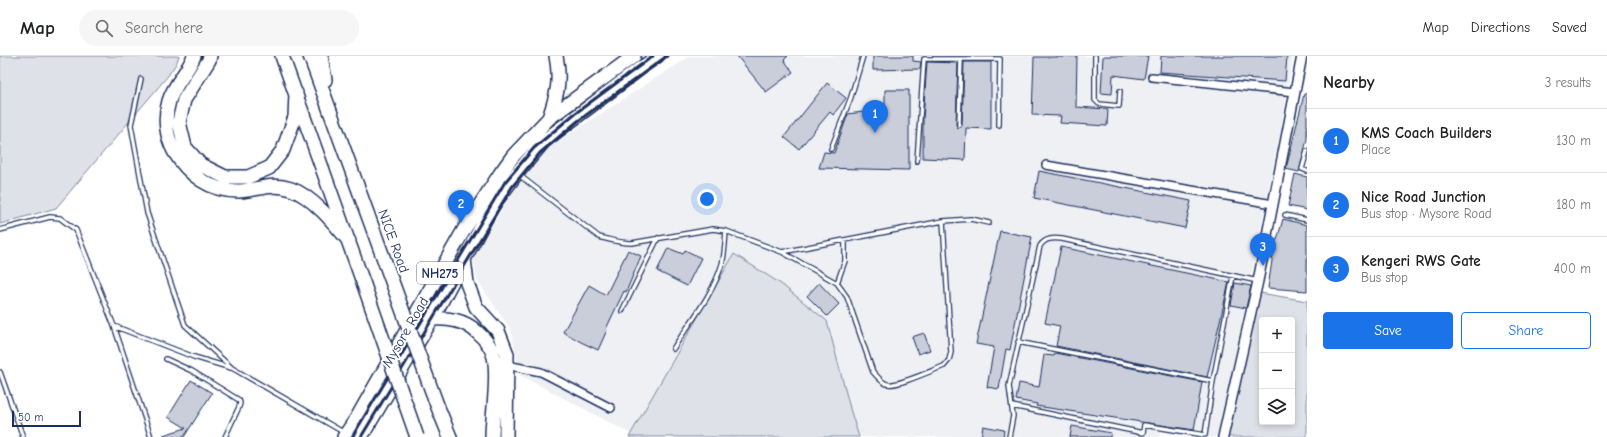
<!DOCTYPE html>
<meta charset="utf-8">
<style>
:root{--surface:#fff;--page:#f6f6f6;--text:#202124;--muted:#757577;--line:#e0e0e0;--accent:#1a73e8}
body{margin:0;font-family:"Comic Neue",sans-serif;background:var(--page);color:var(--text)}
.controls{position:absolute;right:12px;bottom:12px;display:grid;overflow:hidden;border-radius:4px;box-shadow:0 2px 6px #0003}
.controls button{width:36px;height:36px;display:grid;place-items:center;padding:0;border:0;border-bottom:1px solid var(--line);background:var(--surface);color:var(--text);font:20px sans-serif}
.scale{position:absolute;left:12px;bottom:10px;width:69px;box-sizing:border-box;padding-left:4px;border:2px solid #1b2f5e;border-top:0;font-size:11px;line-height:14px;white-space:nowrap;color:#1b2f5e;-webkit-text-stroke:3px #fff;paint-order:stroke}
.you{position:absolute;left:707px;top:143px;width:14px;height:14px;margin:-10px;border:3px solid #fff;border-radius:50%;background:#1a73e8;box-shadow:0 0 0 6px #1a73e833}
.badge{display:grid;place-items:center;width:26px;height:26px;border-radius:50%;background:var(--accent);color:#fff;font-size:13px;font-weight:700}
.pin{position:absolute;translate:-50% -33px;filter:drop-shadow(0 1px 2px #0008)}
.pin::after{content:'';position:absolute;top:21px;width:14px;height:12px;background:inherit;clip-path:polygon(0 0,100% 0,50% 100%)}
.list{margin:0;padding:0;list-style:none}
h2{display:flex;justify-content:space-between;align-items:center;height:52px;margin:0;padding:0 16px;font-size:17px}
h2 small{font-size:13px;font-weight:400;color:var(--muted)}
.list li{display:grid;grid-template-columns:26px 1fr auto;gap:12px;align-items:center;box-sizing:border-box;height:64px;padding:0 16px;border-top:1px solid var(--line)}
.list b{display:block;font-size:15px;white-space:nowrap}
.list p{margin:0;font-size:13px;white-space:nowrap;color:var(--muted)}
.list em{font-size:13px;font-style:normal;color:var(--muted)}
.actions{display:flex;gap:8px;padding:12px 16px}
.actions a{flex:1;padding:9px 0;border:1px solid var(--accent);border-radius:4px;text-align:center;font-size:14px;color:var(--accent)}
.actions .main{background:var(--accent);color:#fff}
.icon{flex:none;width:22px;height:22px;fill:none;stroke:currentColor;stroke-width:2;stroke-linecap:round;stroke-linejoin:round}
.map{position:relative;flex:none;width:1307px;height:381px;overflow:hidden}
header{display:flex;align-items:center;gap:24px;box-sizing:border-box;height:56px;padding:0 20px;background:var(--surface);border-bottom:1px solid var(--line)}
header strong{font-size:19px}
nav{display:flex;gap:22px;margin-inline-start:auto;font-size:14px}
.search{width:280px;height:36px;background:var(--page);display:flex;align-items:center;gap:10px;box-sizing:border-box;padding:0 14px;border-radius:22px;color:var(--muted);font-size:15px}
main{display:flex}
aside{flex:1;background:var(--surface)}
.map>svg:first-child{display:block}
.built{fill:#eff0f4}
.green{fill:#dee1e7;stroke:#7c88a2;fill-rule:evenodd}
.building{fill:#caceda;stroke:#1b2f5e}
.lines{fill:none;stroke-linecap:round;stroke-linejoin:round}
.service-casing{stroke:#1b2f5e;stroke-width:6}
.minor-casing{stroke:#1b2f5e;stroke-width:10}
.tertiary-casing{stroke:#1b2f5e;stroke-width:12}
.trunk-casing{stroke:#1b2f5e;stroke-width:15}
.motorway-casing{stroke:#1b2f5e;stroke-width:16}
.service{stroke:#fff;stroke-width:3.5}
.minor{stroke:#fff;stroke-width:7}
.tertiary{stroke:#fff;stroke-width:9}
.trunk{stroke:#fff;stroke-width:12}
.motorway{stroke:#fff;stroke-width:13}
.rail{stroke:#1b2f5e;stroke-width:3}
.motorway-bridge-casing{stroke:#1b2f5e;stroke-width:16;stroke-linecap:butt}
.motorway-bridge{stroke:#fff;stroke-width:13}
.labels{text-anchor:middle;stroke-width:4;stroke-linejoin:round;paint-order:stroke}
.shield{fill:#fff;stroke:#5f6d8e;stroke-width:1}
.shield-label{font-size:13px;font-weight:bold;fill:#1b2f5e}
.street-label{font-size:14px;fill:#1b2f5e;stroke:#fff}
</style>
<header>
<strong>Map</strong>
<div class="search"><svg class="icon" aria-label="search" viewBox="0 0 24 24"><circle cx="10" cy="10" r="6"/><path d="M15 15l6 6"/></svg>Search here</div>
<nav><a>Map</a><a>Directions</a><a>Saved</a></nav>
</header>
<main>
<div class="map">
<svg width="1307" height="381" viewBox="0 0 1307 381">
<rect width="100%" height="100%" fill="#fff"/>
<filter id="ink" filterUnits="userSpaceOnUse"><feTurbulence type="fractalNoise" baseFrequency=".025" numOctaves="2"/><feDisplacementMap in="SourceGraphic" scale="8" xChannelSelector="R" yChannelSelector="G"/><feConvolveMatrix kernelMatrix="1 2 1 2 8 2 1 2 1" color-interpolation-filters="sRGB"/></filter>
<g filter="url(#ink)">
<!-- built -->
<path class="built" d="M690,0H1293L1280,76L1219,381H1187L1161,375L1159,381H859L851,356L734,199L631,378L520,319L511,274L477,224L473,202L511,138L543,95Z"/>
<!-- green -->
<path class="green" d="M0,0H179L176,8L167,21L56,152L0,168Z
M734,198L781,228L827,265L851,356L859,381H629Z
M1260,237L1307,245V381H1227ZM1262,264H1292V366H1262Z"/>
<!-- building -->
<path class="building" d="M737,0H788L784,4L793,16L766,36Z
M873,0H913V5L921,6L920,13L873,14Z
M1063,0H1077L1076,51L1108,53L1107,70L1060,67L1061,60L1032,59L1034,1H1063Z
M1103,0H1148L1144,23L1113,19L1112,38L1101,37Z
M1161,0H1287L1285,25L1160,16Z
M927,6L958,7L956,69L959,72L962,69L964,6H991V73L966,72L965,104L923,102V63Z
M827,27L846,42L833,59L830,56L799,93L784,81Z
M885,34H909V114L819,112L824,96L834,97L848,58L885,53Z
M1304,38H1307V83L1299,116L1286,113Z
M1039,115L1191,145L1185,172L1034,142Z
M1295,118L1307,121V154L1288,150Z
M1283,163L1307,169V235L1268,232L1275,184H1277Z
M1000,175L1032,181L1010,294L1006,293L999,333L987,331L994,291L976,288Z
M1061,191L1229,226L1207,321L1056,290L1060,270L1045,267Z
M668,192L683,198L685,194L701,202L687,230L657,215Z
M628,194L641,200L626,236L624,235L606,273L607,274L598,294L581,286L563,276L589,229L606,239Z
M819,227L839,248L827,260L807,240Z
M1235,227L1251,230L1246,252L1231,249Z
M924,277L930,294L918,298L912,281Z
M1055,297L1202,326L1194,374L1036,350L1037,348L1016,344L1019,327L1039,331L1044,299L1054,300Z
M191,324L212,337L184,381H163V379L186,372L168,361Z
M983,370L1004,374L1003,381H981Z
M1072,370L1111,377L1110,381H1070Z"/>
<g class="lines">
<!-- service casing -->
<g class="service-casing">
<path id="service" d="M1095,0V44L1099,48L1119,50L1120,35
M961,3H1000L999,69
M141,23L131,69L147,157L185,269L232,312L343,376
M831,93L851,41L863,0
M1307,95L1302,113L1307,115
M917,105L924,3H961L959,69
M519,119L599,181C611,184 620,187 632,187L713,173L726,175L782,196
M1285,159L1307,164
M943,165L951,296L949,304L944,310C933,314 896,331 887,328C882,327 877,320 873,316L847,241L837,227L782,196L943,165L971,163L989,167
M0,174L50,161L60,162L76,174L114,270L151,381
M837,227L845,205V184
M622,255L658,182
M114,270L194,301L231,312
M1018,286L1213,325
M673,293C690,266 713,239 722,208C725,198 725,185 726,175
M166,303L192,315L239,344L240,347L239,351L225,381
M0,316L23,381
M1012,350L1143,377L1144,369L1205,379L1213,325L1233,220
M1009,381L1013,360L1009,330L1040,190C1045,182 1053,182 1062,183L1258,225"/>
</g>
<!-- minor casing -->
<g class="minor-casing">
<path id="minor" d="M1152,21L1295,36
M1046,109L1273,148
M507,309L541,316L611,352"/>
</g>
<!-- tertiary casing -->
<g class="tertiary-casing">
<path id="tertiary" d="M1223,381L1258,225L1302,0"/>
</g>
<!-- trunk casing -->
<g class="trunk-casing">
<path id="trunk" d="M642,11L658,0"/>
</g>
<!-- motorway casing -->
<g class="motorway-casing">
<path id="motorway" d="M194,0C188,16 174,28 169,45C164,61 166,80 174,95C188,119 211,136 240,135C259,134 271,126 291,133C312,140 335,168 349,185
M210,0L209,4L184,44L179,66L185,91L201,109L225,121H248L269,112L283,94L295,61L296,37
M282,0L364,229
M310,0L386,209
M321,0L325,24
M549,62C557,39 561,25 556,0
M464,203L467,227L476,251L498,275L507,298L506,381
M432,263C449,262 464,264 477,276C485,283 492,291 494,301C499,322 492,358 492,381
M437,349L450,381
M344,381L357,362L465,172L500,118L513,100L549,62L634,0
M361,381L432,263L493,149L517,117L544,85L642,11"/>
</g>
<!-- service -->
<use href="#service" class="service"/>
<!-- minor -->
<use href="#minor" class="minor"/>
<!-- tertiary -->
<use href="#tertiary" class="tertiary"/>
<!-- trunk -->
<use href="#trunk" class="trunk"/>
<!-- motorway -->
<use href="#motorway" class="motorway"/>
<!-- rail -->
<path class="rail" d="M352,381L505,126L534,92L573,59L653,0
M361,381L512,131L540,97L578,65L667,0"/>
<!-- motorway-bridge casing -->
<g class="motorway-bridge-casing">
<path id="motorway-bridge" d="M386,209L437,349
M364,229L417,381"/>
</g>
<!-- motorway-bridge -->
<use href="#motorway-bridge" class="motorway-bridge"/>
</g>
</g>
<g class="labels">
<!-- shield labels -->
<rect class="shield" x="417" y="206" width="46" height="22" rx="3"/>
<g class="shield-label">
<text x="440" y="222">NH275</text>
</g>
<!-- street labels -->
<g class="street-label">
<text transform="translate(394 185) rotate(70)" y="5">NICE Road</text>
<text transform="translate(405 276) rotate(-60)" y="5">Mysore Road</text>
</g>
</g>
</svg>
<div class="controls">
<button>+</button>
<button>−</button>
<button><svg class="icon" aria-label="layers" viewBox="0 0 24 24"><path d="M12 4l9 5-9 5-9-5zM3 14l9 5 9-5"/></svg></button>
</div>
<div class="scale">50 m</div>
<div class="you"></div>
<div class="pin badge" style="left:875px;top:77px">1</div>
<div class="pin badge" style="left:461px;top:167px">2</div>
<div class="pin badge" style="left:1263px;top:210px">3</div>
</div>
<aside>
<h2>Nearby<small>3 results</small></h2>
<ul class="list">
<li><span class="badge">1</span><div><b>KMS Coach Builders</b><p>Place</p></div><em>130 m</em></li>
<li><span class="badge">2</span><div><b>Nice Road Junction</b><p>Bus stop · Mysore Road</p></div><em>180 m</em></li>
<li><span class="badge">3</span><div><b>Kengeri RWS Gate</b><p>Bus stop</p></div><em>400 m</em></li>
</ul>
<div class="actions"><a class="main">Save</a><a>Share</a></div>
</aside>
</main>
